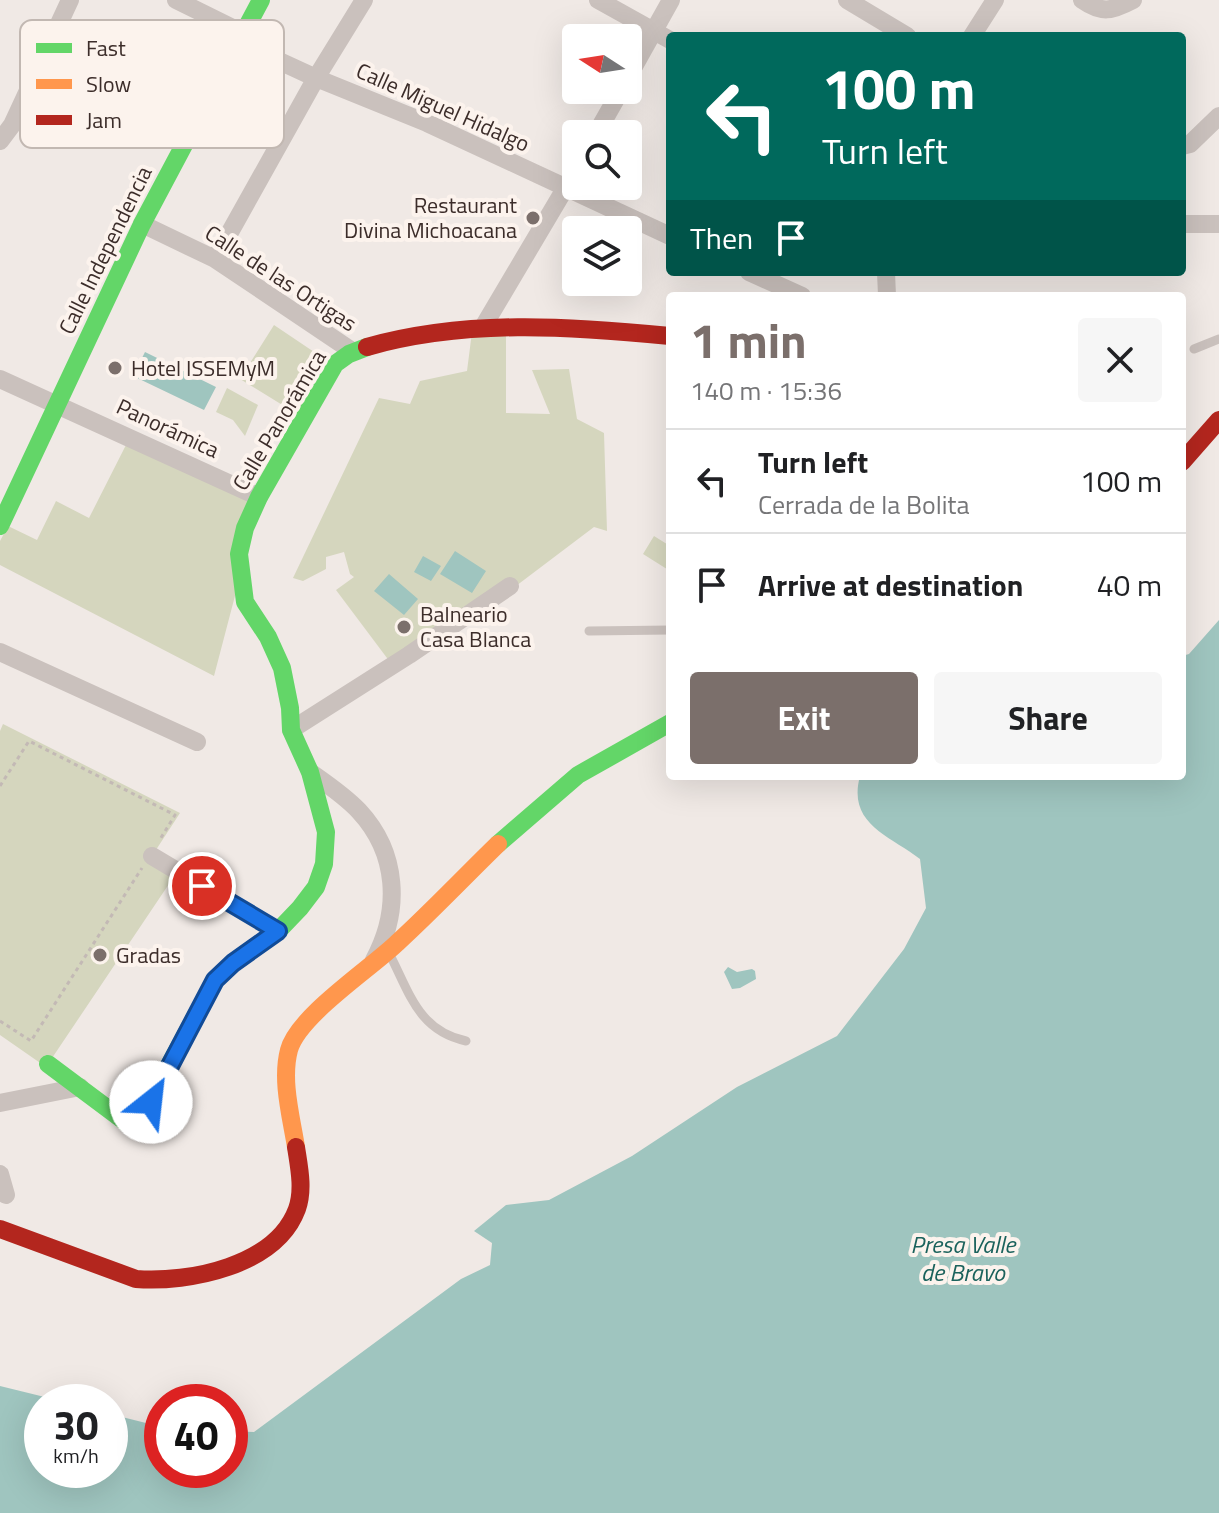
<!DOCTYPE html>
<html lang="en">
<head>
<meta charset="utf-8">
<style>
	:root { --surface:#fff; --page:#f6f6f6; --text:#202124; --muted:#757577; --line:#e0e0e0; --accent:#7b6f6b }
	body { margin:0; font-family:"Titillium Web",sans-serif; background:var(--page); color:var(--text); height:100vh; display:flex; flex-direction:column; font-size:30px; white-space:nowrap }
	* { box-sizing:border-box; margin:0 }
	p { font-size:26px; color:var(--muted) }
	.icon { flex:none; width:44px; height:44px; fill:none; stroke:currentColor; stroke-width:2; stroke-linecap:round; stroke-linejoin:round }
	.map { position:relative; flex:1; overflow:hidden }
	.side { position:absolute; left:666px; top:292px; width:520px; height:488px; display:flex; flex-direction:column; background:var(--surface); border-radius:8px; box-shadow:0 8px 32px #0002 }
	.side>* { flex:none }
	.top-card { position:absolute; left:666px; top:32px; width:520px; height:244px; border-radius:8px; box-shadow:0 8px 32px #0002; background:#00695c; color:#fff; overflow:hidden }
	.needle { width:52px; rotate:282deg }
	.buttons { position:absolute; left:562px; top:24px; display:grid; gap:16px }
	.buttons a { display:grid; place-items:center; width:80px; height:80px; border-radius:8px; background:var(--surface); box-shadow:0 8px 32px #0002; font-size:40px }
	.speed { position:absolute; left:24px; top:1384px; display:flex; gap:16px; font-size:40px; font-weight:700; text-align:center }
	.speed>* { display:grid; place-content:center; width:104px; height:104px; border-radius:50%; background:var(--surface); box-shadow:0 8px 32px #0002; line-height:1 }
	.speed small { font-size:20px; font-weight:400 }
	.speed .limit { border:12px solid #d22; background:#fff; color:#111 }
	.pin { position:absolute; display:grid; place-items:center; width:68px; height:68px; color:#fff; margin:-34px; border:4px solid #fff; border-radius:50%; box-shadow:0 2px 8px #0007 }
	.me { position:absolute; width:88px; margin:-44px; rotate:29deg; stroke-linejoin:round; filter:drop-shadow(0 0 6px #0008) }
	.turn { display:flex; align-items:center; gap:28px; height:168px; padding:0 24px; font-size:36px }
	.turn .icon { width:104px; height:104px; stroke-width:2.5 }
	.turn b { display:block; font-size:56px; line-height:68px }
	.then { display:flex; align-items:center; height:76px; padding:0 24px; background:#0003; gap:16px; font-size:30px }
	.round { display:grid; place-items:center; flex:none; width:84px; height:84px; border-radius:8px; background:var(--page) }
	.head { display:flex; align-items:center; justify-content:space-between; height:136px; padding:0 24px }
	h1 { font-size:48px; font-weight:700; line-height:60px; color:var(--accent) }
	.button { display:flex; gap:16px; margin-top:auto; padding:16px 24px }
	.button a { flex:1; height:92px; border-radius:8px; background:var(--accent); color:#fff; font-size:32px; font-weight:700; line-height:92px; text-align:center }
	.button a+a { background:var(--page); color:var(--text) }
	ul { padding:0; list-style:none }
	li { display:flex; align-items:center; gap:24px; height:104px; padding:0 24px; border-top:2px solid var(--line) }
	li div { flex:1 }
	li b { display:block; font-size:30px }
	li em { font-style:normal }
	.map>svg:first-child { display:block }
</style>
</head>
<body>
<div class="map">
<svg width="1219" height="1513" viewBox="0 0 1219 1513">
	<rect width="100%" height="100%" fill="#f0e9e5"/>
	<path fill="#d5d6be" d="M274 325 326 360 297 414 240 379Z
		M472 332H506V413L550 414 532 370 569 369 577 419 604 433 607 531 594 527 500 598 390 662 336 590 354 577 350 574 344 552 326 557V569L303 581 293 578 379 398 410 404 420 381 467 371Z
		M227 388 258 405 245 436 233 420 216 412Z
		M127 443 249 499 236 592 214 676 0 565V541L8 526 37 540 56 501 89 518Z
		M654 536 670 546V571L643 554Z
		M3 724 180 813 152 856 173 878 46 1067 0 1035V731Z"/>
	<path fill="#9fc5bf" d="M145 352 216 387 204 410 133 376Z
		M455 551 486 571 472 593 440 574Z
		M423 556 441 566 431 581 414 572Z
		M389 574 418 599 404 615 374 591Z
		M1219 620V1513H0V1386L65 1402H42V1470H110V1414L162 1427V1470H230V1431L254 1432 461 1279 490 1265 492 1243 474 1231 506 1205 549 1200 632 1156 737 1087 837 1036 904 949 926 908 920 859C889 835 847 824 860 776H1182V656L1189 654Z
		M728 967 737 972 752 969 755 971 756 979 740 988 732 989 724 972Z"/>
	<g fill="none" stroke-linecap="round" stroke-linejoin="round">
		<path stroke="#c3b9b5" stroke-width="3" stroke-dasharray="4 4" stroke-linecap="butt" d="M0 786 29 741 175 815 159 841
			M0 1021 31 1041 142 868"/>
		<path stroke="#cac1bd" stroke-width="9" d="M1194 349 1219 339
			M589 631 670 630
			M390 955C410 994 419 1031 466 1041"/>
		<path stroke="#cac1bd" stroke-width="18" d="M176 0 245 34
			M598 0 670 40
			M847 0 907 36
			M1082 0C1102 14 1112 11 1133 0
			M972 36 995 0
			M240 43 316 78 427 123 670 236
			M628 77 671 0
			M596 134 621 90
			M0 141 12 125 70 0
			M1182 146 1190 144 1219 116
			M142 224 215 259 352 351
			M1182 224H1219
			M215 259 316 78 364 0
			M749 272 802 296
			M886 272 887 296
			M483 327 576 170
			M0 379 259 497
			M0 652 197 742
			M291 730 409 655 510 586
			M310 772C327 784 345 796 359 811 398 853 401 910 374 960
			M152 856 278 931
			M0 1103 80 1087
			M0 1174 6 1195"/>
		<path stroke="#63d668" stroke-width="18" d="M0 526 142 224 261 0
			M498 844 578 775 670 723
			M48 1064 135 1129 215 980 233 963 278 931 300 908 316 887 324 864 326 832 310 772 291 730 290 708 282 668 268 637 245 602 239 554 245 528 259 497 335 364 349 354 367 347"/>
		<path stroke="#ff974d" stroke-width="18" d="M296 1147C291 1116 281 1080 289 1050 298 1016 370 969 397 943 432 911 464 877 498 844"/>
		<path stroke="#b3261e" stroke-width="18" d="M367 347C466 319 569 326 670 336
			M1182 462 1219 420
			M0 1229 136 1279C189 1283 276 1266 297 1209 304 1189 299 1167 296 1147"/>
	</g>
	<g fill="none" stroke-linecap="round" stroke-linejoin="round">
		<defs>
			<path id="route" d="M151 1102 215 980 233 963 278 931 202 886"/>
		</defs>
		<use href="#route" stroke="#114b97" stroke-width="20"/>
		<use href="#route" stroke="#1a73e8" stroke-width="14"/>
	</g>
	<g fill="#7b6f6b" stroke="#fcf3ed" stroke-width="3">
		<circle cx="533" cy="218" r="8"/>
		<circle cx="115" cy="368" r="8"/>
		<circle cx="404" cy="627" r="8"/>
		<circle cx="100" cy="955" r="8"/>
	</g>
	<g text-anchor="middle" dominant-baseline="central" stroke-width="8" stroke-linejoin="round" paint-order="stroke">
		<g font-size="22" fill="#3c2d2a" stroke="#fcf3ed">
			<text transform="translate(443 107) rotate(24)">Calle Miguel Hidalgo</text>
			<text transform="translate(105 250) rotate(-64)">Calle Independencia</text>
			<text transform="translate(281 278) rotate(33)">Calle de las Ortigas</text>
			<text transform="translate(279 420) rotate(-59)">Calle Panorámica</text>
			<text transform="translate(168 428) rotate(25)">Panorámica</text>
		</g>
		<g font-size="22" fill="#3c2d2a" stroke="#fcf3ed" text-anchor="start">
			<text x="517" y="205" text-anchor="end">Restaurant<tspan x="517" dy="25">Divina Michoacana</tspan></text>
			<text x="131" y="368">Hotel ISSEMyM</text>
			<text x="420" y="614">Balneario<tspan x="420" dy="25">Casa Blanca</tspan></text>
			<text x="116" y="955">Gradas</text>
		</g>
		<g font-size="24" font-style="italic" fill="#1b625c" stroke="#fcf3ed">
			<text x="963" y="1244">Presa Valle<tspan x="963" dy="28">de Bravo</tspan></text>
		</g>
	</g>
	<rect x="20" y="20" width="264" height="128" rx="12" fill="#fcf3ed" stroke="#c2b8b2" stroke-width="2"/>
	<rect x="36" y="43" width="36" height="10" fill="#63d668"/>
	<rect x="36" y="79" width="36" height="10" fill="#ff974d"/>
	<rect x="36" y="115" width="36" height="10" fill="#b3261e"/>
	<g font-size="22" fill="#3c2d2a">
		<text x="86" y="56">Fast</text>
		<text x="86" y="92">Slow</text>
		<text x="86" y="128">Jam</text>
	</g>
</svg>
<div class="buttons">
<a><svg class="needle" viewBox="-14 -14 28 28"><path d="M0-13l5 13h-10z" fill="#e53935"/><path d="M0 13l5-13h-10z" fill="#757577"/></svg></a>
<a><svg class="icon" aria-label="search" viewBox="0 0 24 24"><circle cx="10" cy="10" r="6"/><path d="M15 15l6 6"/></svg></a>
<a><svg class="icon" aria-label="layers" viewBox="0 0 24 24"><path d="M12 4l9 5-9 5-9-5zM3 14l9 5 9-5"/></svg></a>
</div>
<div class="speed"><div>30<small>km/h</small></div><div class="limit">40</div></div>
<div class="pin" style="left:202px;top:886px;background:#d93025"><svg class="icon" aria-label="arrive" viewBox="0 0 24 24"><path d="M6 21V4h12l-3 4 3 4H6"/></svg></div>
<svg class="me" style="left:151px;top:1102px" viewBox="-20 -20 40 40"><circle r="19" fill="#fff"/><path d="M0-13L10 11 0 6-10 11z" fill="#1a73e8"/></svg>
<div class="top-card">
<div class="turn"><svg class="icon" aria-label="left" viewBox="0 0 24 24"><path d="M17 20v-9H6M10 6l-5 5 5 5"/></svg><div><b>100 m</b>Turn left</div></div>
<div class="then">Then<svg class="icon" aria-label="arrive" viewBox="0 0 24 24"><path d="M6 21V4h12l-3 4 3 4H6"/></svg></div>
</div>
<section class="side">
<div class="head"><div><h1>1 min</h1><p>140 m · 15:36</p></div><a class="round"><svg class="icon" aria-label="close" viewBox="0 0 24 24"><path d="M6 6l12 12M18 6L6 18"/></svg></a></div>
<ul>
<li><svg class="icon" aria-label="left" viewBox="0 0 24 24"><path d="M17 20v-9H6M10 6l-5 5 5 5"/></svg><div><b>Turn left</b><p>Cerrada de la Bolita</p></div><em>100 m</em></li>
<li><svg class="icon" aria-label="arrive" viewBox="0 0 24 24"><path d="M6 21V4h12l-3 4 3 4H6"/></svg><div><b>Arrive at destination</b></div><em>40 m</em></li>
</ul>
<div class="button"><a>Exit</a><a>Share</a></div>
</section>
</div>
</body>
</html>
